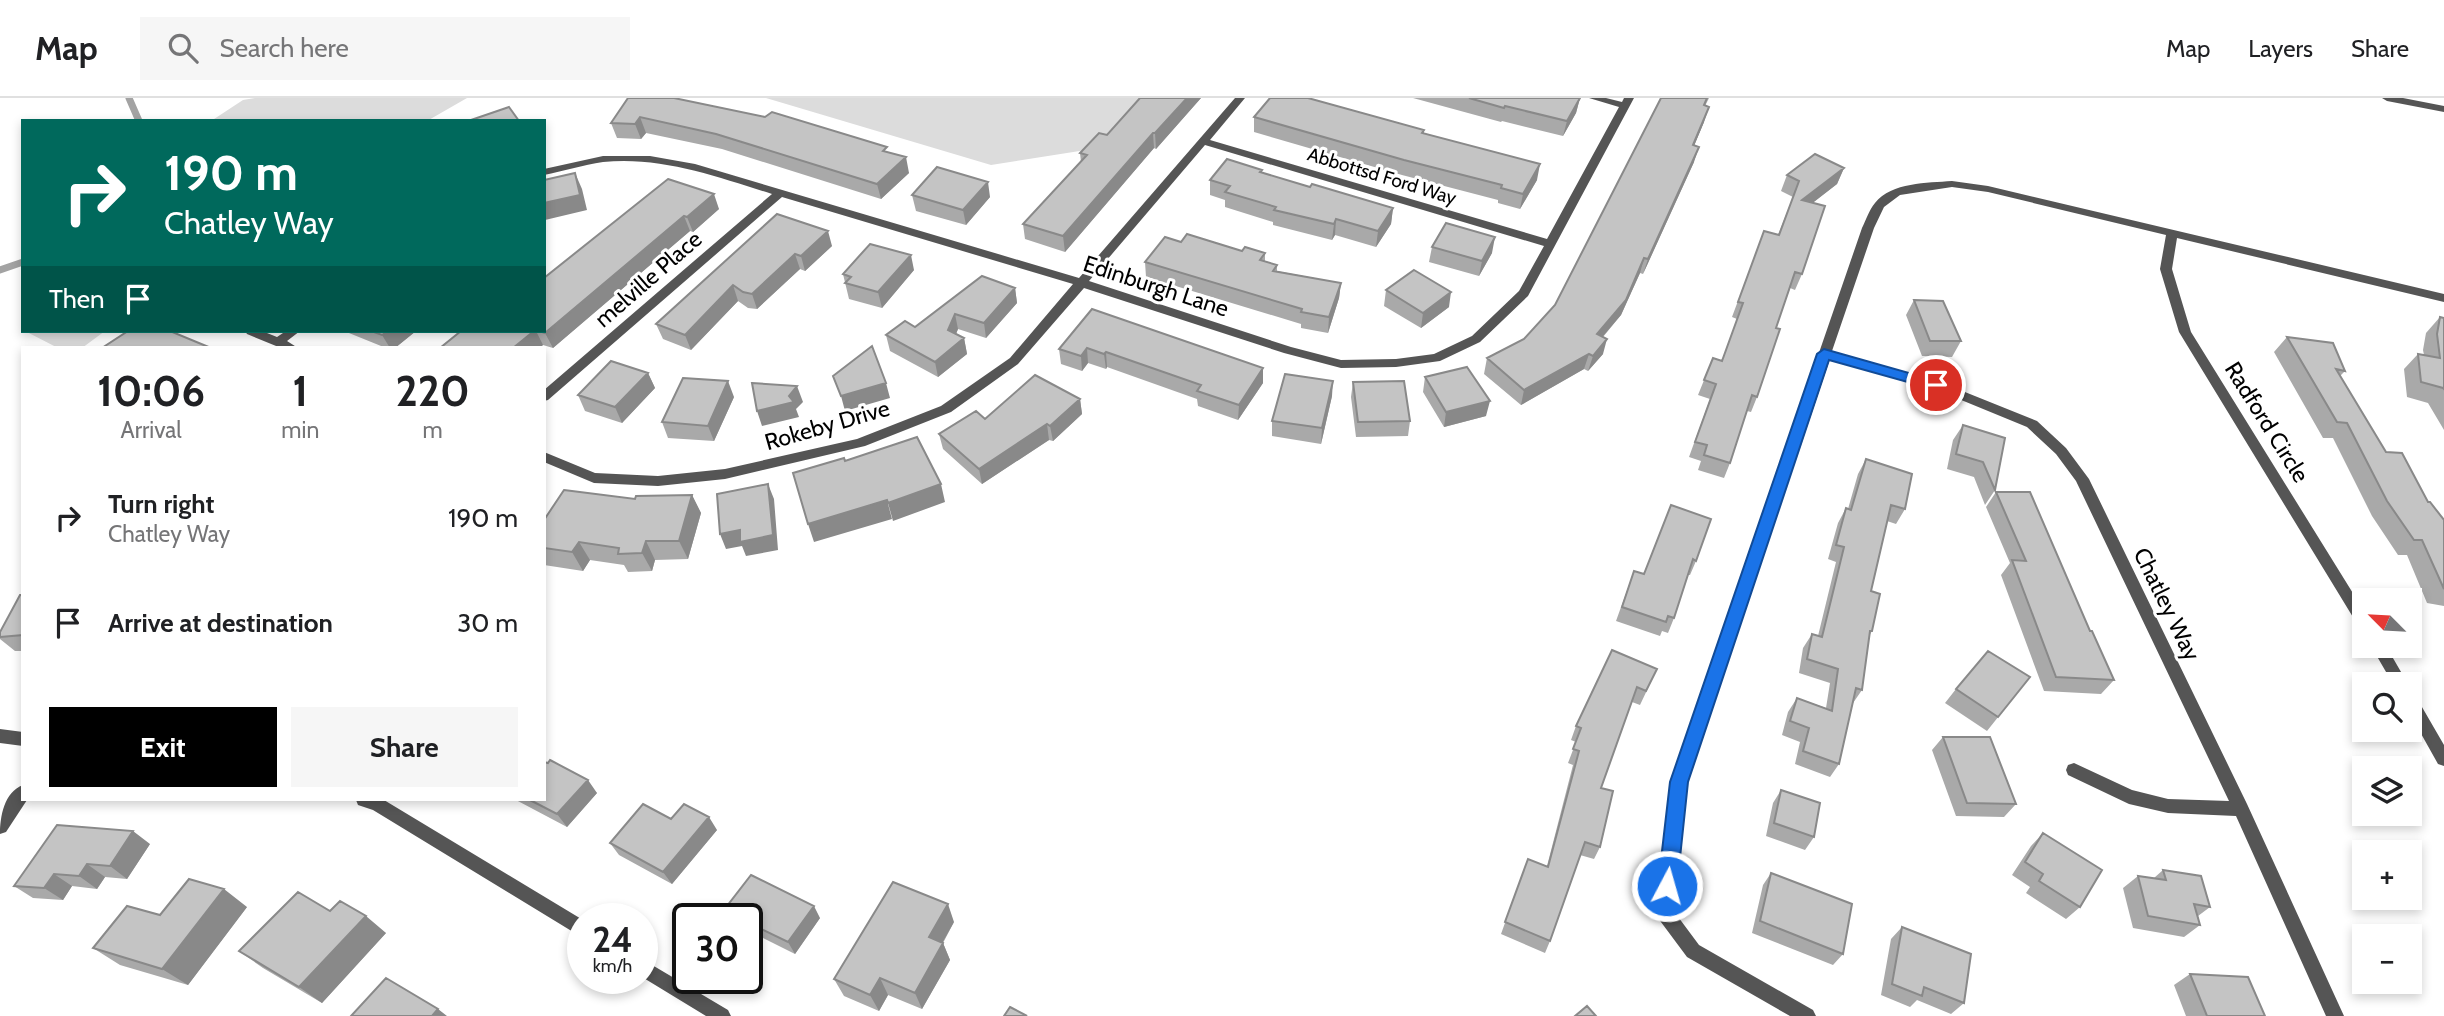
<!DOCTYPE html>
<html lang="en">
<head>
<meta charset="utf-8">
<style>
	:root { --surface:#fff; --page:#f6f6f6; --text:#202124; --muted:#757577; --line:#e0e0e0; --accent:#000 }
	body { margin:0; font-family:Cabin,sans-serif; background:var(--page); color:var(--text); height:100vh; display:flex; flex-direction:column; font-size:26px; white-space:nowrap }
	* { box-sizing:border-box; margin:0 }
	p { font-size:23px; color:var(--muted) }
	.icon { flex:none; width:38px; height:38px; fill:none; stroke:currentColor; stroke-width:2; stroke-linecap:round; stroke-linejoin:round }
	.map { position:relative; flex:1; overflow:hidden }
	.details { position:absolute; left:21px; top:248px; width:525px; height:455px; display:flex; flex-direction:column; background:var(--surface); border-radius:0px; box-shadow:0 4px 10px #0003 }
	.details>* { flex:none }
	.guide { position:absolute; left:21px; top:21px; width:525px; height:214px; border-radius:0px; box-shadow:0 4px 10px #0003; background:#00695c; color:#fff; overflow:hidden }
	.needle { width:46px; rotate:294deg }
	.tools { position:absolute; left:2352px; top:490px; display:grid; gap:14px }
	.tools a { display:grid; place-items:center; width:70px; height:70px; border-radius:0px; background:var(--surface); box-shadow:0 4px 10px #0003; font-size:35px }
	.speed { position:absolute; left:567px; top:805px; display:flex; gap:14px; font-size:35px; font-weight:700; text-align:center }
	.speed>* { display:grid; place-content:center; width:91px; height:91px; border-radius:50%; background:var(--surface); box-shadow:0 4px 10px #0003; line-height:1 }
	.speed small { font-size:18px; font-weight:400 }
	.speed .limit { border:4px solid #111; border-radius:10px; background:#fff; color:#111 }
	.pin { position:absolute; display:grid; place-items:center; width:60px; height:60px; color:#fff; margin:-30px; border:4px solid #fff; border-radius:50%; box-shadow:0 2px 7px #0007 }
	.me { position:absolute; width:77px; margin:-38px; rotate:6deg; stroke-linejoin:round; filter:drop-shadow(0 0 5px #0008) }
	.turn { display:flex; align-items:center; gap:24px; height:147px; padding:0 28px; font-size:32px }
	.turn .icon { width:91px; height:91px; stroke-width:2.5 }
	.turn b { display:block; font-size:49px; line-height:60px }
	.then { display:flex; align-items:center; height:66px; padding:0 28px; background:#0003; gap:14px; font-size:26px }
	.eta { display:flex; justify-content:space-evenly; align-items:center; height:119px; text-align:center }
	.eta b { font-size:42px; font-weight:800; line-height:49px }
	.button { display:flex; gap:14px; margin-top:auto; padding:14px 28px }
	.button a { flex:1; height:80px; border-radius:0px; background:var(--accent); color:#fff; font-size:28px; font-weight:800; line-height:80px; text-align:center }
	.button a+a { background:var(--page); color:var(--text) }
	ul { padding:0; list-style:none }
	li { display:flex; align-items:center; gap:21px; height:105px; padding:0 28px }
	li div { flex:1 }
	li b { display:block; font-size:26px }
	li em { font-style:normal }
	header { display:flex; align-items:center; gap:42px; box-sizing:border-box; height:98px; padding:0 35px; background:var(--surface); border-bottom:2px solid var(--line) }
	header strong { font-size:33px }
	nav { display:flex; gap:38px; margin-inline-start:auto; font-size:24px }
	.search { width:490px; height:63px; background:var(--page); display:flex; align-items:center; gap:18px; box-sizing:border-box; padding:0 24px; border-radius:0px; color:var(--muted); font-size:26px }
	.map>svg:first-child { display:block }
</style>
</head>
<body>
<header>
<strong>Map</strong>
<div class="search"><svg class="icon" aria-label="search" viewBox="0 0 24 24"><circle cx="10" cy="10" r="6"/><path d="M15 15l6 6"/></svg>Search here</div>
<nav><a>Map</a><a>Layers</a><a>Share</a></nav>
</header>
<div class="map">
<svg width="2444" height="918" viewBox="0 0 2444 918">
	<rect width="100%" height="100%" fill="#fff"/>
	<path fill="#dcdcdc" d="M255 0H467L427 23H211L243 2Z
		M766 0H1149L1105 49 991 67Z
		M25 233H105L82 250H58Z"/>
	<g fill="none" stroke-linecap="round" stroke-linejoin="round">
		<path stroke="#a3a3a3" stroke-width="7" d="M129 0 139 23
			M0 172 23 164"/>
		<path fill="#555" fill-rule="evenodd" d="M1235 0H1245L1210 42 1547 141 1619 9 1589 0H1606L1622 4 1624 0H1634L1528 198 1480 244 1440 263 1396 269 1341 270 1284 255 1084 190 1018 266 951 314 865 348 725 381 658 388 594 385 544 364V354L595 375 658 378 725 371 857 341 941 308 1010 260 1073 186 782 99 548 302 544 303V292L772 96C718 79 661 58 603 64 583 67 563 73 544 77V71L603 58H650L695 66 1079 180ZM1205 47 1544 148 1519 193 1472 238 1434 256 1396 261 1341 262 1291 249 1089 183Z
			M2382 0H2403L2444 8V14L2387 3Z
			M1952 83 1988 88 2444 196V204L2177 140 2172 171 2191 234 2364 513V531L2359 529 2179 234 2160 171 2166 137 1988 94 1952 89 1900 97 1884 109 1874 130 1832 253 1940 284 2037 323 2066 350 2089 381 2247 706 2344 918H2326L2236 718 2168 715 2129 706 2068 677 2066 672 2068 667 2074 665 2132 692 2168 701 2229 703 2076 383 2056 356 2027 329 1932 290 1830 261 1687 684 1673 812 1699 847 1813 912 1816 918H1790L1687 859 1658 820 1656 814 1671 684 1862 130C1866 122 1869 112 1875 105 1892 84 1927 85 1952 83Z
			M245 233H262L277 239 286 233H300L287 243 298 250H281L247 236Z
			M2371 548H2386L2408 586H2393Z
			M2410 596 2415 597 2444 647V668L2438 666 2410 616Z
			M0 631 23 634V648L0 645Z
			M23 687V702H27L6 734 0 736C0 719 4 694 23 687Z
			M356 702H384L583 822V840L373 712 358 707Z
			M642 861 728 912 731 918H706L642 879Z"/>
	</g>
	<path fill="#a9a9a9" d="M628 0 888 54 909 75 881 101 722 51 646 35 641 41 617 40 611 25Z
		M1140 0H1201L1156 51 1154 50 1065 154 1025 141 1023 126 1081 64 1080 55 1107 37Z
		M1413 0H1580L1576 15 1563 38 1502 23 1501 24Z
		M1661 0H1709L1705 8 1704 24 1694 48V64L1643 176 1640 175 1621 217 1603 239V256L1588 273 1584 271 1521 307 1484 276 1487 260 1524 241 1555 207Z
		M1254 19 1424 32V36L1537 82 1520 111 1498 105V102L1402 77 1254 34Z
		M1844 70 1837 86 1812 105 1802 176 1795 192 1790 190 1776 230 1757 299 1751 314 1747 313 1730 365 1724 380 1698 372 1701 363 1689 359 1710 301 1698 297 1713 260 1722 263 1737 221 1732 219 1764 133 1778 137 1793 99 1781 93 1787 77Z
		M1262 75 1310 89 1393 110 1391 126 1376 149 1335 137 1332 142 1273 127V124L1225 109V102L1210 97V82Z
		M668 81 719 111 693 134 690 133 553 250 543 247 539 250H440L461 233H544Z
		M912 97 990 99 966 127 916 113Z
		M777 116 832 148 805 173 800 171 757 211 748 210 738 203 691 252 663 241 656 226Z
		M1181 144 1242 153 1265 155V163L1277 167V173L1341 185 1339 200 1328 235 1301 230V226L1146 179 1145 164Z
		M1432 149 1492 155 1479 178 1429 164Z
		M914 172 882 210 849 201 843 176Z
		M1015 190 1017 205 986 240 958 231 956 236 964 240 967 256 938 279 890 253 886 237 915 229Z
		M1386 192 1449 209 1421 230 1384 208Z
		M1914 202 1961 243 1952 259 1922 258 1906 217Z
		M1092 211 1263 270V285L1238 322 1198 308 1197 301 1107 269 1106 271 1088 265 1082 273 1061 266 1059 251Z
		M2440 219 2444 220V332L2428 305 2407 299 2404 271 2418 256 2424 257 2423 252 2426 235Z
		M344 233H416L395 250H386Z
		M2287 239 2345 273 2340 278 2386 354 2444 422V508L2427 505 2407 457H2398L2372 418 2333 340H2323L2274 254Z
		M648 275 655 290 622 325 585 313 578 297Z
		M1425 279 1486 318 1444 329 1423 294Z
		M1353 284 1410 323 1408 338 1356 339 1351 299Z
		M1332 298 1321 346 1272 338V323Z
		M734 299 714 343 668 340 662 324Z
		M1080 301 1082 316 1053 343 1049 342 982 386 943 351 939 336 985 321Z
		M1963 327 2005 340 1995 392 1985 407 1974 379 1947 371 1953 342Z
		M1866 361 1905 411 1896 426 1887 423 1871 493 1872 533 1869 538 1862 592 1853 605 1839 666 1830 679 1795 666 1800 644 1782 637 1788 614 1797 600 1826 610 1830 585 1799 575 1803 550 1812 536 1818 538 1836 464 1828 461 1838 425 1846 410 1848 411 1858 376Z
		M1996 394 2090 533 2114 582 2101 596 2044 593 2001 477 2010 465 1986 409Z
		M692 397 701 415 688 461 655 462 652 473 628 474 624 467 590 462 583 473 544 467V450L635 401Z
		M1671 407 1696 463 1690 477H1688L1674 520 1668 535 1662 533 1660 538 1616 523 1634 473 1644 476Z
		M23 497V553H15L0 541V534Z
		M1657 571 1640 607 1632 604 1601 690 1600 749 1594 761 1580 757 1550 843 1545 855 1501 836 1528 761 1547 768 1573 667 1568 665 1576 644 1571 642 1576 628Z
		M2030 579 1987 633 1945 605 1956 591Z
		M1943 639 2016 706 2004 719 1956 718 1932 652Z
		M548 665 597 695 567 729 516 702H544Z
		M1781 692 1814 739 1805 752 1766 738 1773 705Z
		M671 721 717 732 672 786 619 757 610 745Z
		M2043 735 2080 809 2066 821 2026 795 2030 789 2012 777 2031 748Z
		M150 746 127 781 105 779 97 791 72 788 63 802 33 800 14 788Z
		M2163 772 2210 809 2198 818 2200 827 2184 839 2133 830 2123 790 2138 778 2154 780Z
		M1771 775 1843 856 1833 867 1752 835 1763 787Z
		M247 809 188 887 120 867 93 850 160 817Z
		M724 812 820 820 795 856 747 832V821H730Z
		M330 813 386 835 322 905 263 870 239 853Z
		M954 824 943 845 950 862 922 911 888 897 879 913 844 898 834 881Z
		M1902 829 1964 905 1951 916 1917 902 1910 909 1881 897 1891 841Z
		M2190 876 2265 918H2186L2174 887Z"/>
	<path fill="#898989" d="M1187 0H1201L1156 51 1155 35Z
		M1580 0 1576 15 1563 38 1567 23Z
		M1709 9 1704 24 1688 62 1693 47Z
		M640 19 646 35 641 41 635 26Z
		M1153 35 1154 50 1065 154 1063 138Z
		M1699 49 1694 64 1643 176 1648 161Z
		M906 59 909 75 881 101 877 86Z
		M1540 66 1537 82 1520 111 1523 96Z
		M1844 70 1837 86 1796 118 1802 102Z
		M575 75 582 91 587 112 545 122 544 120V105Z
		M988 84 990 99 966 127 963 112Z
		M714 96 719 111 693 134 687 119Z
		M1393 110 1391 126 1376 149 1378 133Z
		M684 118 690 133 553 250 545 235Z
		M1336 121 1335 137 1332 142 1334 126Z
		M828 133 832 148 805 173 801 158Z
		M1495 139 1492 155 1479 178 1482 163Z
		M795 156 800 171 757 211 752 196Z
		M911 157 914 172 882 210 878 194Z
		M1644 160 1640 175 1621 217 1592 251 1597 236Z
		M1341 185 1339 200 1328 235 1329 219Z
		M733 187 738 203 691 252 685 237Z
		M1015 190 1017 205 986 240 984 225Z
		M1451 194 1449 209 1421 230 1423 215Z
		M955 216 958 231 951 248 948 232Z
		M388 233H416L395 250H390L382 237Z
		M534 233H536L543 247 539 250H513Z
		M964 240 967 256 938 279 935 264Z
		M1607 241 1603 256 1588 273 1593 258Z
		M1087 250 1088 265 1082 273 1081 258Z
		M1106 254 1107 269 1106 271 1104 256Z
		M1589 256 1584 271 1521 307 1524 292Z
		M1263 270V285L1238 322 1239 307Z
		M648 275 655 290 622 325 615 309Z
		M728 283 734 299 714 343 708 328Z
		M1333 283 1332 298 1321 346 1322 330Z
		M886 285 890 300 845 313 841 298Z
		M797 288 803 304 796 311 799 319 762 328 757 313 789 298Z
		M1080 301 1082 316 1053 343 1050 328Z
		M1490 303 1486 318 1444 329 1446 314Z
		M1047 326 1049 342 982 386 979 371Z
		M768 386 774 401 778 452 746 458 742 448 726 451 720 436 740 432Z
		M941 386 945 404 893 423 888 405Z
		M692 397 701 415 688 461 679 443Z
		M887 402 892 421 814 444 808 426Z
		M646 443 655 462 652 473 642 455Z
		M579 444 590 462 583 473 572 454Z
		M588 682 597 695 567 729 557 716Z
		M709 719 717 732 672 786 663 774Z
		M133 733 150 746 127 781 110 768Z
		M87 766 105 779 97 791 79 778Z
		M54 776 72 788 63 802 44 790Z
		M224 791 247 809 188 887 162 871Z
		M948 806 954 824 936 856 929 839Z
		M814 808 820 820 795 856 788 844Z
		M366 818 386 835 322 905 299 889Z
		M943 845 950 862 922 911 915 895Z
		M880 880 888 897 879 913 870 897Z
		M438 911 447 918H432Z"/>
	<path fill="#c4c4c4" stroke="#898989" stroke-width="2" d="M628 0H674L765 19 772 14 887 49 883 53 906 59 877 86 716 36 640 19 635 26 611 25Z
		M1140 0H1187L1155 35H1153L1063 138 1023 126 1087 57 1080 55 1099 35 1107 37Z
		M1270 0H1308L1424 32 1422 35 1540 66 1523 96 1501 90 1502 87 1404 62 1254 19Z
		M1469 0H1580L1567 23 1505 8 1504 10Z
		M1661 0H1707L1704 7 1709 9 1693 47 1699 49 1648 161 1644 160 1626 202 1597 236 1607 241 1593 258 1589 256 1524 292 1487 260 1524 241 1555 207Z
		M509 9 519 23 471 22Z
		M1815 56 1844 70 1802 102 1825 108 1802 176 1795 174 1776 230 1780 231 1757 299 1752 297 1730 365 1704 357 1707 347 1695 344 1716 286 1704 282 1713 260 1722 263 1743 205 1738 204 1764 133 1779 137 1799 83 1787 77Z
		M1227 61 1262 72 1260 74 1310 89 1312 86 1393 110 1378 133 1336 121 1334 126 1274 112 1276 109 1225 94 1230 88 1210 82Z
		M937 69 988 84 963 112 912 97Z
		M575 75 580 97 544 105V82Z
		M668 81 714 96 687 119 684 118 545 235 539 233H544V180Z
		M777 116 828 133 801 158 795 156 752 196 743 194 733 187 685 237 656 226Z
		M1446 125 1495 139 1482 163 1432 149Z
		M1187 136 1242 153 1245 149 1265 155 1260 162 1277 167 1273 173 1341 185 1329 219 1301 214 1302 211 1145 164 1165 139 1181 144Z
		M870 146 911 157 878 194 845 185 851 179 843 176Z
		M1414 172 1451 194 1423 215 1386 192Z
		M982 178 1015 190 984 225 955 216 948 232 964 240 935 264 886 237 905 223 915 229Z
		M1914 202 1943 203 1961 243H1930Z
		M1092 211 1263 270 1239 307 1197 293 1201 287 1106 254 1104 256 1087 250 1081 258 1059 251Z
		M2440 219 2444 220V291L2443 290 2421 284 2418 256 2440 260 2437 236Z
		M128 233H170L211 250H102Z
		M371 233H388L382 237Z
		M461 233H534L513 250H440Z
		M2287 239 2333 245 2345 273 2336 271 2386 354 2402 355 2428 404H2430L2444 422V491L2422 442H2414L2387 403 2347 325 2337 324Z
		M872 248 886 285 841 298 833 278Z
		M611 263 648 275 615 309 578 297Z
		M1467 269 1490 303 1446 314 1425 279Z
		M1285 276 1333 283 1322 330 1272 323Z
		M1035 277 1080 301 1050 328 1047 326 979 371 939 336 976 313 985 321Z
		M683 280 728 283 708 328 662 324Z
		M1404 283 1410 323 1358 324 1353 284Z
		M752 285 797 288 789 298 794 304 757 313Z
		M1963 327 2005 340 1995 392 1983 364 1956 356Z
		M917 339 941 386 888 405 887 402 808 426 793 375 844 360 845 363Z
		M1866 361 1912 376 1905 411 1891 407 1871 493 1880 496 1872 533H1870L1862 592 1856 590 1839 666 1803 653 1809 630 1790 623 1797 600 1832 613 1838 571 1807 561 1812 536 1822 539 1844 449 1836 447 1846 410 1851 412Z
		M768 386 773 437 740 444V432L720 436 717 396Z
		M564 392 635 401 636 398 692 397 679 443H646L642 455 618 456 619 450 579 444 572 454 544 450V422Z
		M1996 394H2030L2090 533H2092L2114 582 2056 579 2012 462 2026 463Z
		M1671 407 1711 421 1696 463 1693 461 1674 520 1668 518 1666 524 1622 509 1634 473 1644 476Z
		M20 497H23V537L0 539V534Z
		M1612 552 1657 571 1646 593 1637 589 1601 690 1613 693 1600 749 1585 744 1550 843 1505 824 1528 761 1548 769 1579 653 1573 651 1581 630 1576 628Z
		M1988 553 2030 579 1998 619 1956 591Z
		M1943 639H1990L2016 706 1967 705Z
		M550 662 588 682 557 716 530 702H544V664L548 665Z
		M1781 692 1820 705 1814 739 1774 725Z
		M643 706 671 721 684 706 709 719 663 774 610 745Z
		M57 727 133 733 110 768 87 766 79 778 54 776 44 790 14 788Z
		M2043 735 2102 772 2080 809 2039 783 2043 776 2025 764Z
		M2163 772 2201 778 2210 809 2194 806 2200 827 2148 818 2138 778 2166 782Z
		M1771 775 1852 806 1843 856 1760 823Z
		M751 777 814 808 788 844 747 824V821H742L724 812Z
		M189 781 224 791 162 871 93 850 127 808 160 817Z
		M893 784 948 806 929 839 943 845 915 895 880 880 870 897 834 881Z
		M298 794 330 813 340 803 366 818 299 889 239 853Z
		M1902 829 1971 856 1964 905 1924 889 1922 898 1892 886Z
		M2190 876 2248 879 2265 918H2207Z
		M386 880 438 911 432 918H351Z
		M1587 908 1596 918H1575Z
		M1010 909 1027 918H1004Z"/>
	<path fill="#1a73e8" stroke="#114b97" stroke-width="2" d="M1824 251 1941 284 1943 287 1936 292 1829 262 1688 684 1677 788 1674 794 1667 797 1660 794 1658 788 1670 684 1817 256Z"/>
	<g text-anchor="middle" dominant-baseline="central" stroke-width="6" stroke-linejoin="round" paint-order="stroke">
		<g font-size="19" fill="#000" stroke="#fff">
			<text transform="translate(1382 78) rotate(17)">Abbottsd Ford Way</text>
		</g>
		<g font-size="23" fill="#000" stroke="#fff">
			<text transform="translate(648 181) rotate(-41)">melville Place</text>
			<text transform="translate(1156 188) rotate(18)">Edinburgh Lane</text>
			<text transform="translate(2267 324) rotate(58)">Radford Circle</text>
			<text transform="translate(827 327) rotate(-16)">Rokeby Drive</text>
			<text transform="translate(2167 506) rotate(64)">Chatley Way</text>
		</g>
	</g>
</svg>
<div class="tools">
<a><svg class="needle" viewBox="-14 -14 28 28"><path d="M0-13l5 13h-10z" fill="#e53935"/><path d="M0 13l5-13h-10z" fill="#757577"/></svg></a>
<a><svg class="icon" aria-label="search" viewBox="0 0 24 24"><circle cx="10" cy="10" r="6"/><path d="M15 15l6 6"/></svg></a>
<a><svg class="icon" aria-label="layers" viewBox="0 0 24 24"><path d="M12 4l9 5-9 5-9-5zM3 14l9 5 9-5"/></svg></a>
<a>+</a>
<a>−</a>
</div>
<div class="speed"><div>24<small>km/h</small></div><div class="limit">30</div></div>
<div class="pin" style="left:1936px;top:287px;background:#d93025"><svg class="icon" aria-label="arrive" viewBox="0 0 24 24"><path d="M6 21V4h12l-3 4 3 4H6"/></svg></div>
<svg class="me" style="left:1667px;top:788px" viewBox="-20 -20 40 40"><circle r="17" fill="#1a73e8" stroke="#fff" stroke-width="3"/><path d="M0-11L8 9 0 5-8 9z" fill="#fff"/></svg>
<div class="guide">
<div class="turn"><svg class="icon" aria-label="right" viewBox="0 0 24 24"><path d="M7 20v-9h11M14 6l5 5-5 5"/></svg><div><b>190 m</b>Chatley Way</div></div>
<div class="then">Then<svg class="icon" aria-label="arrive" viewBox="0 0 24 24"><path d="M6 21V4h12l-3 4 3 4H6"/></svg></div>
</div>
<section class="details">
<div class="eta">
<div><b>10:06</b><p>Arrival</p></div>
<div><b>1</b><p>min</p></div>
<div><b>220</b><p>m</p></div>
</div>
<ul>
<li><svg class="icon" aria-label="right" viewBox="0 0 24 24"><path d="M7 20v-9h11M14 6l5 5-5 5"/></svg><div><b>Turn right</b><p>Chatley Way</p></div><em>190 m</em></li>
<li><svg class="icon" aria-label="arrive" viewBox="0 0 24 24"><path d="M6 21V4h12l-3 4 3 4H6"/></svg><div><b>Arrive at destination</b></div><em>30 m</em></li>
</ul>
<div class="button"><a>Exit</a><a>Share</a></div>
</section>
</div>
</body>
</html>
